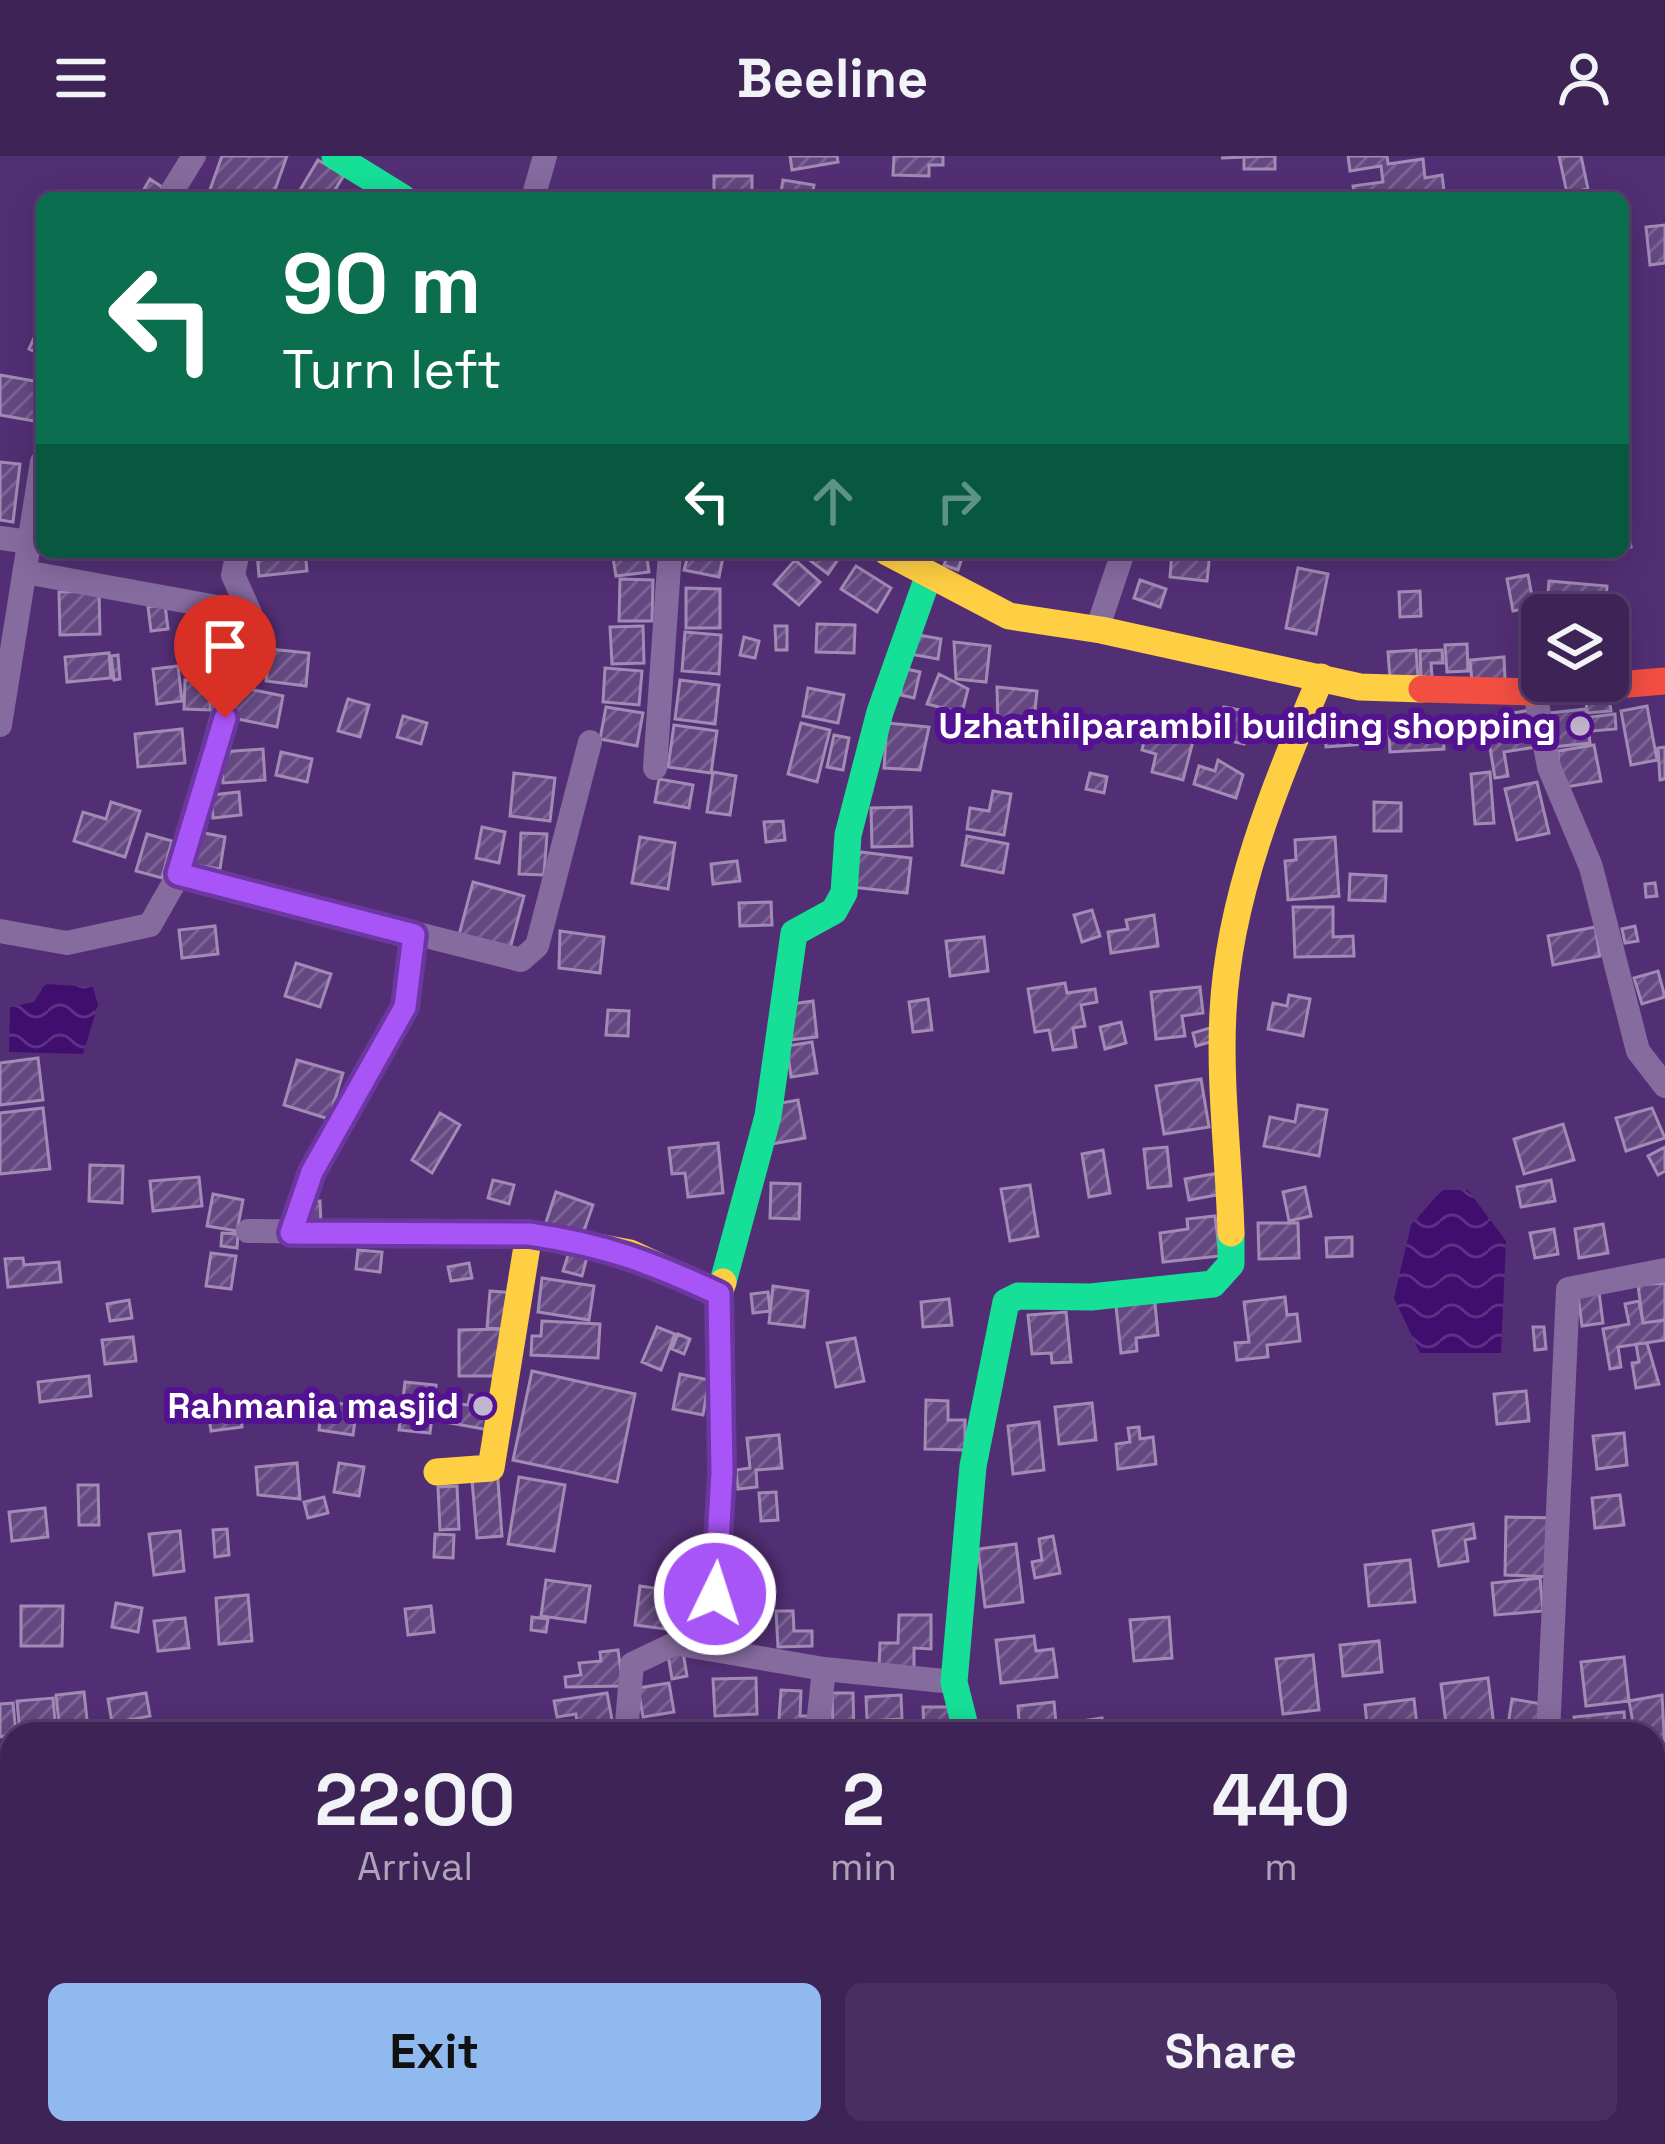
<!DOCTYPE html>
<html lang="en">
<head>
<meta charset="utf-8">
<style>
	:root { --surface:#3e2357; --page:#492f61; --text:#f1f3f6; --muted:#ada4ba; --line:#57406d; --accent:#90b9f0 }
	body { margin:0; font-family:"Space Grotesk",sans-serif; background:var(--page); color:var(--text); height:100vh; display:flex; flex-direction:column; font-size:45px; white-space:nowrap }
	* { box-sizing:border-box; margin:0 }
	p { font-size:39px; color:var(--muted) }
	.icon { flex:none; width:66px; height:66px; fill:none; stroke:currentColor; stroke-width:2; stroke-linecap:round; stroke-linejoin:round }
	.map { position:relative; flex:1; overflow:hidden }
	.drawer { position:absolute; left:0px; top:1566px; width:1665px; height:423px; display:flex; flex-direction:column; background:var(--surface); border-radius:36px 36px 0 0; box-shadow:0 6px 30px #0003,0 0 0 3px var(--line) }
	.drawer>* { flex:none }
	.top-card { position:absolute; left:36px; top:36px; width:1593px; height:366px; border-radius:18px; box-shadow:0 6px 30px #0003,0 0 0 3px var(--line); background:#0b6e4f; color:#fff; overflow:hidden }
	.fabs { position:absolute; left:1521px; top:438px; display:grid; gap:24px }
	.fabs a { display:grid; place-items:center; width:108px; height:108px; border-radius:18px; background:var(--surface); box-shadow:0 6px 30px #0003,0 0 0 3px var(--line); font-size:60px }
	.pin { position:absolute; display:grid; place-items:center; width:102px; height:102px; color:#fff; margin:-123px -51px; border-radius:50% 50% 50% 0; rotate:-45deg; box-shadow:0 0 12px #0007 }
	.pin .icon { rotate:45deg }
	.me { position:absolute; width:132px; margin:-66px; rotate:4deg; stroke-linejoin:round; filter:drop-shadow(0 0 9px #0008) }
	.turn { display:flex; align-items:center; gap:42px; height:252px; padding:0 48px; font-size:54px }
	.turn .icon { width:156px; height:156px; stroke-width:2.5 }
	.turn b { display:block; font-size:84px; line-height:102px }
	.lanes { display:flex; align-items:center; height:114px; padding:0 48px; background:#0003; justify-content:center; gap:60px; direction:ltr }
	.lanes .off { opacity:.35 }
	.eta { display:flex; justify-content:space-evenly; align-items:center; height:204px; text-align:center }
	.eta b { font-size:72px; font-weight:600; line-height:84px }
	.action { display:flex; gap:24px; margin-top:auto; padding:24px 48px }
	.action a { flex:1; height:138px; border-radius:18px; background:var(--accent); color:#111; font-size:48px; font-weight:600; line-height:138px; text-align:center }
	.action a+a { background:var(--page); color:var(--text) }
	header { display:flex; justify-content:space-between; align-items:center; height:156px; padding:0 48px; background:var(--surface); font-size:54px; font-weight:600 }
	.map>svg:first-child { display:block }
</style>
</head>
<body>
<header><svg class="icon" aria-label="menu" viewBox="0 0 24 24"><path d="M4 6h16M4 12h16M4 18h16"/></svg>Beeline<svg class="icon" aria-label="person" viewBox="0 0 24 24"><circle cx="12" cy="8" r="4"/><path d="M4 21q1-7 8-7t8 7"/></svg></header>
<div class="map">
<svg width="1665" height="1988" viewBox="0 0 1665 1988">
	<defs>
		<pattern id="water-waves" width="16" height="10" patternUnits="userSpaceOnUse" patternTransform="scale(3)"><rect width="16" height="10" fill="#400e6e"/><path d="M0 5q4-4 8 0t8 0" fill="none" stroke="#5d3284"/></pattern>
		<pattern id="building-hatch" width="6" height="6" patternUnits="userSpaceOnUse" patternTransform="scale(3)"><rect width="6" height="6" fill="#654881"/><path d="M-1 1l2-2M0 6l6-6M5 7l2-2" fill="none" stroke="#7c6394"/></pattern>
	</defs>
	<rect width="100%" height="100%" fill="#522f74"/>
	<path fill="url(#water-waves)" d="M45 828 93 831 98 849 83 898 9 896 10 851 34 846Z
		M1442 1034H1468L1506 1085 1501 1197H1420L1394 1142 1411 1069Z"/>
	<path fill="url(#building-hatch)" stroke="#a18bb5" stroke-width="3" d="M222 0H287L272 42H207Z
		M790 0H837L838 6 792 14Z
		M894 0H943V9H929V20L893 19Z
		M1275 0V13H1244V1L1221 2Z
		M1348 0H1387L1388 8 1423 3 1425 22 1442 19 1445 42H1355L1353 30 1383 26 1381 10 1350 15Z
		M1559 0H1581L1588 33 1567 37Z
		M318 4 344 19 330 42H314L300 34Z
		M714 20H752V42H714Z
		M150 23 168 35 163 42 140 40Z
		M783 24 814 29 812 42H780Z
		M1665 69V107L1650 109 1646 71Z
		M39 171 42 172V199L29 193Z
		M0 219 40 226 34 265 0 259Z
		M0 306 20 308 13 366 0 364Z
		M1623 340 1631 391 1623 392Z
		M257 396H305L307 415 259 420Z
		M612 396H646L649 416 616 420Z
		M689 396H724L719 421 684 414Z
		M799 396H843L828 418Z
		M949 396H964L958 414 944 409Z
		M1172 396H1210L1207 425 1170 421Z
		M795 404 820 426 799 449 774 428Z
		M856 410 891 432 877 456 841 433Z
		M1298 412 1328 418 1316 478 1286 472Z
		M1528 419 1534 451 1513 455 1507 423Z
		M620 423 653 424 652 465H619Z
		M1140 424 1166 433 1160 451 1134 442Z
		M1549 425 1607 430 1605 459H1546Z
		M686 432 720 433V472H686Z
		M99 435 100 478 60 479 59 436Z
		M1420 435 1421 460 1400 461 1399 436Z
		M165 449 168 473 151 475 148 451Z
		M817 468 855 469 854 497 816 496Z
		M643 470 644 507 612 508 610 471Z
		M775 470H787V494H776Z
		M685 476 721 479 719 518 682 515Z
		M913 478 941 483 938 503 910 498Z
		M744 481 759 485 755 502 740 499Z
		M192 482 218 486 212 521 187 517Z
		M954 486 990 490 986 526 956 523Z
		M1467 488 1468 515 1447 516 1445 489Z
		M270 493 309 497 306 530 266 525Z
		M1416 494 1418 521 1390 523 1388 496Z
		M1442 494 1443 507H1431L1432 521H1421L1420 495Z
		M109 497 111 522 67 526 65 501Z
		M118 499 120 523 114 524 111 500Z
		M1504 501 1505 523 1472 526 1470 504Z
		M178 510 182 545 157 548 153 513Z
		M605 512 642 515 639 549 603 546Z
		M902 512 920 516 914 542 901 539Z
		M939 518 968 533 962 557 927 548Z
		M185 524 211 525 210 554 184 553Z
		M680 524 719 529 715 568 675 563Z
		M240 531 283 540 277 571 233 562Z
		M997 531 1037 535 1033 573 998 569Z
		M808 532 844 539 838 567 803 560Z
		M1609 540 1611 555 1587 557 1586 542Z
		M348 543 369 549 360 581 338 575Z
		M1647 550 1657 604 1631 609 1621 555Z
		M606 551 643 557 637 590 600 583Z
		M1224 551 1250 556 1244 588 1217 582Z
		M1586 553 1590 587 1553 591 1549 557Z
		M1530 554 1536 591 1504 596 1508 620 1495 622 1485 562Z
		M1615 558 1616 573 1592 575 1591 561Z
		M403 560 427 567 421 588 397 581Z
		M1363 564 1365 588 1326 591 1325 566Z
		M801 567 830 574 817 626 788 618Z
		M887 567 929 571 920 614 884 612Z
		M674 569 717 575 711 617 668 611Z
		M182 573 185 607 138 611 135 578Z
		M1147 574 1193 585 1183 624 1152 616 1156 598 1142 594Z
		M1443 574 1444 593 1390 596 1389 576Z
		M834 579 849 582 843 614 827 611Z
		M1594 589 1601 625 1560 632 1558 595Z
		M1665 591V623L1660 624 1658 592Z
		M263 593 265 624 223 627 221 596Z
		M281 596 312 603 307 626 276 619Z
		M1218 604 1243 619 1236 642 1194 628 1199 610 1215 615Z
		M713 616 736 620 730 659 707 656Z
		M1490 616 1494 667 1475 668 1471 618Z
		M514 617 555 622 550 665 510 660Z
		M1090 617 1107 621 1104 637 1086 633Z
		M659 623 693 629 689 652 655 646Z
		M1537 626 1549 677 1517 684 1505 633Z
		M993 635 1011 638 1004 679 967 673 970 652 989 655Z
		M239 636 241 659 213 662 211 639Z
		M111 646 140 655 125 701 74 685 83 656 106 663Z
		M1374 646 1401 647V675H1374Z
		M911 651 912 690 872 691 871 652Z
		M783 665 785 684 766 686 764 666Z
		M482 671 505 676 499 707 476 702Z
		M199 676 225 681 220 713 194 709Z
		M521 677 547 678 544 719 519 718Z
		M147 678 172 685 162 722 136 715Z
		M967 680 1008 688 1003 717 962 709Z
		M640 681 675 687 668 733 632 727Z
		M1335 681 1339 740 1288 744 1285 705 1296 704 1295 684Z
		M861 696 911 702 907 737 842 730Z
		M737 705 740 725 713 728 711 708Z
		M1350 718 1386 720 1385 745 1349 744Z
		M473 726 524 740 510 793 459 779Z
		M1655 727 1657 740 1646 741 1645 728Z
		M771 746 772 769 740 770 739 747Z
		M1293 751H1333V781L1353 780 1354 800 1295 801Z
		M1092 754 1100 780 1082 786 1074 759Z
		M1154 759 1158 790 1111 797 1108 776 1128 773 1126 764Z
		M215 770 218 798 182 802 179 774Z
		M1635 770 1638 785 1625 787 1622 773Z
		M1595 771 1600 800 1553 809 1548 780Z
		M560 775 604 781 600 817 559 812Z
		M984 781 988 815 950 820 946 785Z
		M296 807 331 818 320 851 285 840Z
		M1658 815 1665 841 1642 848 1634 822Z
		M1065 827 1067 837 1095 833 1097 846 1081 849 1085 870 1073 872 1076 891 1053 894 1049 874 1035 876 1028 833Z
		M1200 831 1203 857 1182 860 1185 880 1156 883 1151 836Z
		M1289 839 1310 843 1303 880 1268 873 1273 847 1287 850Z
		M928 843 932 874 913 876 909 846Z
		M813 845 817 881 789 884 785 849Z
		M608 854 629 855 628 880 606 879Z
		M1121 866 1126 887 1105 893 1100 871Z
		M1213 871 1217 884 1196 890 1193 877Z
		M812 886 817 917 791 921 787 890Z
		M38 902 43 944 0 949V907Z
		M297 904 343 917 329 963 284 949Z
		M1201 923 1209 971 1164 978 1156 930Z
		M798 944 805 982 772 988 765 950Z
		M1298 949 1327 954 1319 1000 1264 990 1270 961 1295 966Z
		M43 952 50 1013 0 1018V957Z
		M1652 952 1665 982 1626 995 1616 962Z
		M440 957 460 969 432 1017 412 1004Z
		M1563 968 1574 1004 1524 1018 1514 983Z
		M718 987 723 1037 688 1041 685 1017 672 1018 669 992Z
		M1167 991 1171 1030 1148 1032 1144 993Z
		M1665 991V1015L1658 1019 1648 1000Z
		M1103 994 1110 1037 1089 1041 1082 998Z
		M90 1009 123 1010 122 1047 89 1045Z
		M1230 1015 1233 1036 1189 1044 1185 1023Z
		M199 1021 202 1050 153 1055 150 1025Z
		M493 1024 514 1029 509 1048 488 1042Z
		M1551 1024 1555 1045 1521 1051 1517 1031Z
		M771 1027 800 1028 799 1063 770 1062Z
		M1030 1029 1038 1080 1010 1085 1001 1033Z
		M1305 1031 1311 1060 1289 1065 1283 1036Z
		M556 1036 593 1049 581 1083 545 1069Z
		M213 1038 243 1044 237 1075 207 1070Z
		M320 1045 321 1070 289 1071 288 1046Z
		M1215 1060 1220 1100 1163 1106 1160 1077 1188 1073 1187 1063Z
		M1258 1067H1298L1299 1102 1259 1103Z
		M1603 1068 1608 1097 1579 1102 1575 1073Z
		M1554 1073 1558 1098 1535 1102 1530 1077Z
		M222 1077 238 1078 237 1092 221 1090Z
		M1352 1081V1100L1327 1101 1326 1082Z
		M358 1094 382 1096 380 1116 356 1113Z
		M569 1096 587 1101 582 1120 563 1115Z
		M211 1097 236 1100 231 1133 206 1130Z
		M23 1102 24 1109 59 1106 61 1126 8 1131 5 1103Z
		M469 1107 472 1122 451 1125 448 1111Z
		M542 1122 594 1130 589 1164 538 1156Z
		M1665 1127V1164L1643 1167 1638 1129Z
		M773 1130 808 1135 804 1171 769 1167Z
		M490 1135 515 1137 512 1174 487 1172Z
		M768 1136 770 1155 753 1157 751 1138Z
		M1599 1136 1603 1167 1582 1170 1578 1139Z
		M1154 1137 1158 1179 1136 1182 1137 1195 1121 1197 1115 1141Z
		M1285 1141 1287 1159 1297 1158 1300 1185 1267 1189 1268 1201 1237 1204 1235 1187 1249 1186 1244 1146Z
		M949 1143 952 1169 923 1171 921 1146Z
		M129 1144 132 1162 110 1165 107 1148Z
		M1639 1145 1643 1167 1665 1164V1184L1618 1191 1621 1211 1610 1213 1603 1173 1629 1168 1625 1148Z
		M1066 1156 1071 1206 1052 1207 1051 1197 1032 1198 1028 1159Z
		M542 1165 600 1168 598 1202 531 1199 532 1180H541Z
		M657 1171 675 1178 661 1214 642 1206Z
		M1533 1171H1544L1546 1193 1535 1194Z
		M502 1173V1220H459V1174Z
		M678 1178 690 1183 684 1198 672 1193Z
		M133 1181 136 1205 105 1208 102 1184Z
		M855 1182 864 1225 836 1231 827 1187Z
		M1647 1187 1659 1228 1636 1232 1632 1207 1639 1206 1636 1188Z
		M532 1215 635 1238 617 1326 513 1304Z
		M680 1218 709 1224 703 1259 673 1253Z
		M89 1220 91 1240 40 1246 38 1226Z
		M405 1226 436 1229 430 1277 399 1274Z
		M1526 1235 1529 1265 1497 1268 1494 1238Z
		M470 1239 496 1245 489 1274 445 1266 447 1246 468 1249Z
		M926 1244 948 1245V1264H965V1294L925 1293Z
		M322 1245 357 1250 353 1279 319 1274Z
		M1092 1247 1096 1284 1059 1288 1055 1251Z
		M240 1250 242 1271 211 1275 208 1254Z
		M1039 1266 1044 1314 1013 1318 1008 1270Z
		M1139 1271 1140 1283 1153 1281 1156 1308 1118 1313 1116 1288 1130 1286 1128 1272Z
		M1624 1277 1627 1309 1597 1313 1593 1280Z
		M779 1279 782 1312 756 1314 757 1331 738 1333 736 1314 750 1312 747 1282Z
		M297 1307 300 1343 258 1339 256 1311Z
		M339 1307 364 1311 359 1340 334 1336Z
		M497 1311 502 1380 477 1382 471 1313Z
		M519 1321 565 1329 554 1395 508 1388Z
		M78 1329H98L99 1369H79Z
		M457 1330 459 1373 440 1374 438 1331Z
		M776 1336 778 1364 761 1365 759 1337Z
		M1620 1339 1624 1369 1595 1372 1592 1342Z
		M324 1341 328 1357 308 1362 304 1346Z
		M45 1352 48 1381 12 1385 9 1356Z
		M1506 1361 1555 1362 1554 1421 1505 1419Z
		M1473 1368 1475 1382 1465 1384 1468 1405 1439 1410 1433 1375Z
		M227 1373 229 1399 215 1401 213 1374Z
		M180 1375 184 1415 154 1419 149 1378Z
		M435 1378 454 1379 453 1402 434 1401Z
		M1053 1380 1060 1417 1035 1422 1032 1406 1042 1404 1039 1383Z
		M1016 1388 1023 1446 985 1451 978 1393Z
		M1410 1404 1415 1446 1369 1450 1365 1409Z
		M1540 1422 1543 1455 1495 1459 1492 1427Z
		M546 1424 590 1430 585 1466 541 1460Z
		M640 1430 694 1438 689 1476 635 1469Z
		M248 1439 252 1485 219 1488 216 1442Z
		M116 1447 142 1452 138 1476 112 1471Z
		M21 1450H63L62 1490H21Z
		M431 1450 434 1476 408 1479 405 1453Z
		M776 1455H793L794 1475H812V1490L778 1491Z
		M899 1459H931V1493L914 1492V1513L879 1512 880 1487H898Z
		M532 1461 548 1463 546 1476 531 1474Z
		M1169 1461 1172 1502 1134 1505 1130 1464Z
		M185 1462 189 1492 158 1495 154 1465Z
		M1034 1480 1036 1495 1053 1493 1057 1521 1001 1527 996 1484Z
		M1379 1485 1382 1516 1343 1520 1340 1489Z
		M618 1494 623 1530 566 1531 565 1521 581 1519 579 1507 601 1505 600 1496Z
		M683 1496 687 1520 672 1523 668 1499Z
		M1313 1499 1319 1554 1283 1558 1276 1503Z
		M1624 1501 1629 1545 1586 1550 1581 1506Z
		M756 1522 757 1558 715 1560 713 1523Z
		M1488 1522 1494 1570 1447 1576 1441 1528Z
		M669 1527 674 1556 643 1561 638 1532Z
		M781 1534 801 1535 800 1560H808L807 1578H778Z
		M84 1536 88 1573 60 1576 56 1539Z
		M146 1537 150 1560 112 1567 108 1543Z
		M607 1537 613 1569 578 1575 576 1558 557 1561 554 1545Z
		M832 1537H853L854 1578H833Z
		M901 1539 902 1563 867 1565 866 1541Z
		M1662 1539 1665 1596 1653 1599V1578H1635L1629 1545Z
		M53 1542 56 1578H20L17 1545Z
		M1414 1543 1418 1578H1368L1365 1549Z
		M1512 1543 1548 1549 1544 1574 1508 1569Z
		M1054 1546 1057 1578H1020L1018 1550Z
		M13 1547 16 1578 0 1581V1548Z
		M923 1551H951L952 1578H924Z
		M1624 1556 1626 1578H1576L1574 1561Z
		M1102 1562 1104 1578H1062L1061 1568Z
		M1653 1649H1665V1707H1653Z
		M12 1749V1795L0 1797V1752Z
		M341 1977H364V1981L342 1985Z
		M477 1977H515L517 1988H479Z
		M609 1977H633L634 1987 610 1988Z
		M316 1978 317 1988H269L270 1980Z"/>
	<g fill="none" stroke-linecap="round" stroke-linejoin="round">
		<path stroke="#866b9f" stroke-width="24" d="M168 42 194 0
			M533 42 545 0
			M0 382 29 386
			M25 416 250 457 233 419 238 396
			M1097 474 1123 396
			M1535 536 1549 611 1591 711 1638 895 1665 930
			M0 569 42 306
			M655 612 670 396
			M179 718 521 804 537 790 590 586
			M0 775 67 787 150 769 179 718 250 457
			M248 1075 529 1078
			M291 1077 312 1016 405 851 414 779
			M679 1488 824 1513 954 1526
			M626 1578 632 1508 712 1470 722 1317 719 1138
			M817 1578 824 1513
			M1548 1578 1568 1133 1665 1114
			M1653 1625 1665 1624
			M0 1934 12 1935
			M235 1977 237 1988
			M927 1977 931 1988
			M651 1988V1977
			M1437 1988 1442 1977"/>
		<path stroke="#16e098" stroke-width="27" d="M335 0 403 42
			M723 1126 768 960 794 777 834 755 844 737 848 679 880 556 928 421
			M967 1578 954 1526 973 1310 1006 1146 1018 1140 1091 1141 1213 1128 1231 1108V1077"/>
		<path stroke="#ffcf43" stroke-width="27" d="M887 396 1009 460 1101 474 1360 531 1422 533
			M1231 1077C1229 1003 1219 929 1223 856 1229 738 1276 628 1321 521
			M437 1316 491 1312 529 1078 630 1097 719 1138 723 1126"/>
		<path stroke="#f24e42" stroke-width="27" d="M1422 533 1535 536 1665 525"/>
	</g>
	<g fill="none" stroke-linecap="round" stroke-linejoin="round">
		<defs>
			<path id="route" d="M225 562 178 718 414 779 405 851 312 1016 291 1077 529 1078C605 1089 650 1106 719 1138L722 1317 715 1438"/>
		</defs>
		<use href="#route" stroke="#6d37a1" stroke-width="30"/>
		<use href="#route" stroke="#a855f7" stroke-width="21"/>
	</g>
	<g fill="#c2b6ce" stroke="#531291" stroke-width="4.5">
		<circle cx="1580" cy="570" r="12"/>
		<circle cx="483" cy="1250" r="12"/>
	</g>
	<g text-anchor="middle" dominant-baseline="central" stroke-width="12" stroke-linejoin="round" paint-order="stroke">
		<g font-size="36" font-weight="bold" fill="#fff" stroke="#531291" text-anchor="end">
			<text x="1556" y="570">Uzhathilparambil building shopping</text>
			<text x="459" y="1250">Rahmania masjid</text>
		</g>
	</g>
</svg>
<div class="fabs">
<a><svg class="icon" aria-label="layers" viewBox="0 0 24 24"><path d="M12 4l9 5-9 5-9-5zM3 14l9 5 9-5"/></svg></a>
</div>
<div class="pin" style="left:225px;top:562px;background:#d93025"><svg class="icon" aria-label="arrive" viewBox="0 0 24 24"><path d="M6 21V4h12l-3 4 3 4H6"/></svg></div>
<svg class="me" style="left:715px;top:1438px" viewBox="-20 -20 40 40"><circle r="17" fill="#a855f7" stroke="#fff" stroke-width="3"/><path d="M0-11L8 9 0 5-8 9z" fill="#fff"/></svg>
<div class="top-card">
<div class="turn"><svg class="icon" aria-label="left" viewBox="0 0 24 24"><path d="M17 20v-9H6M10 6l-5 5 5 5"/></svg><div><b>90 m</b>Turn left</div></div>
<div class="lanes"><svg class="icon" aria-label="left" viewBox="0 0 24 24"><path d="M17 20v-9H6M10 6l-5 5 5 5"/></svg><svg class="icon off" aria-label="ahead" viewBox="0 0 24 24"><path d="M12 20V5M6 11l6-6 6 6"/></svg><svg class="icon off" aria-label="right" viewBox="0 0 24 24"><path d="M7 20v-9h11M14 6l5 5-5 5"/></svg></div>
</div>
<section class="drawer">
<div class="eta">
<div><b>22:00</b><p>Arrival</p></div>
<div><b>2</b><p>min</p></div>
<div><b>440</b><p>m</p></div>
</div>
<div class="action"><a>Exit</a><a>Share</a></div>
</section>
</div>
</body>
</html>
